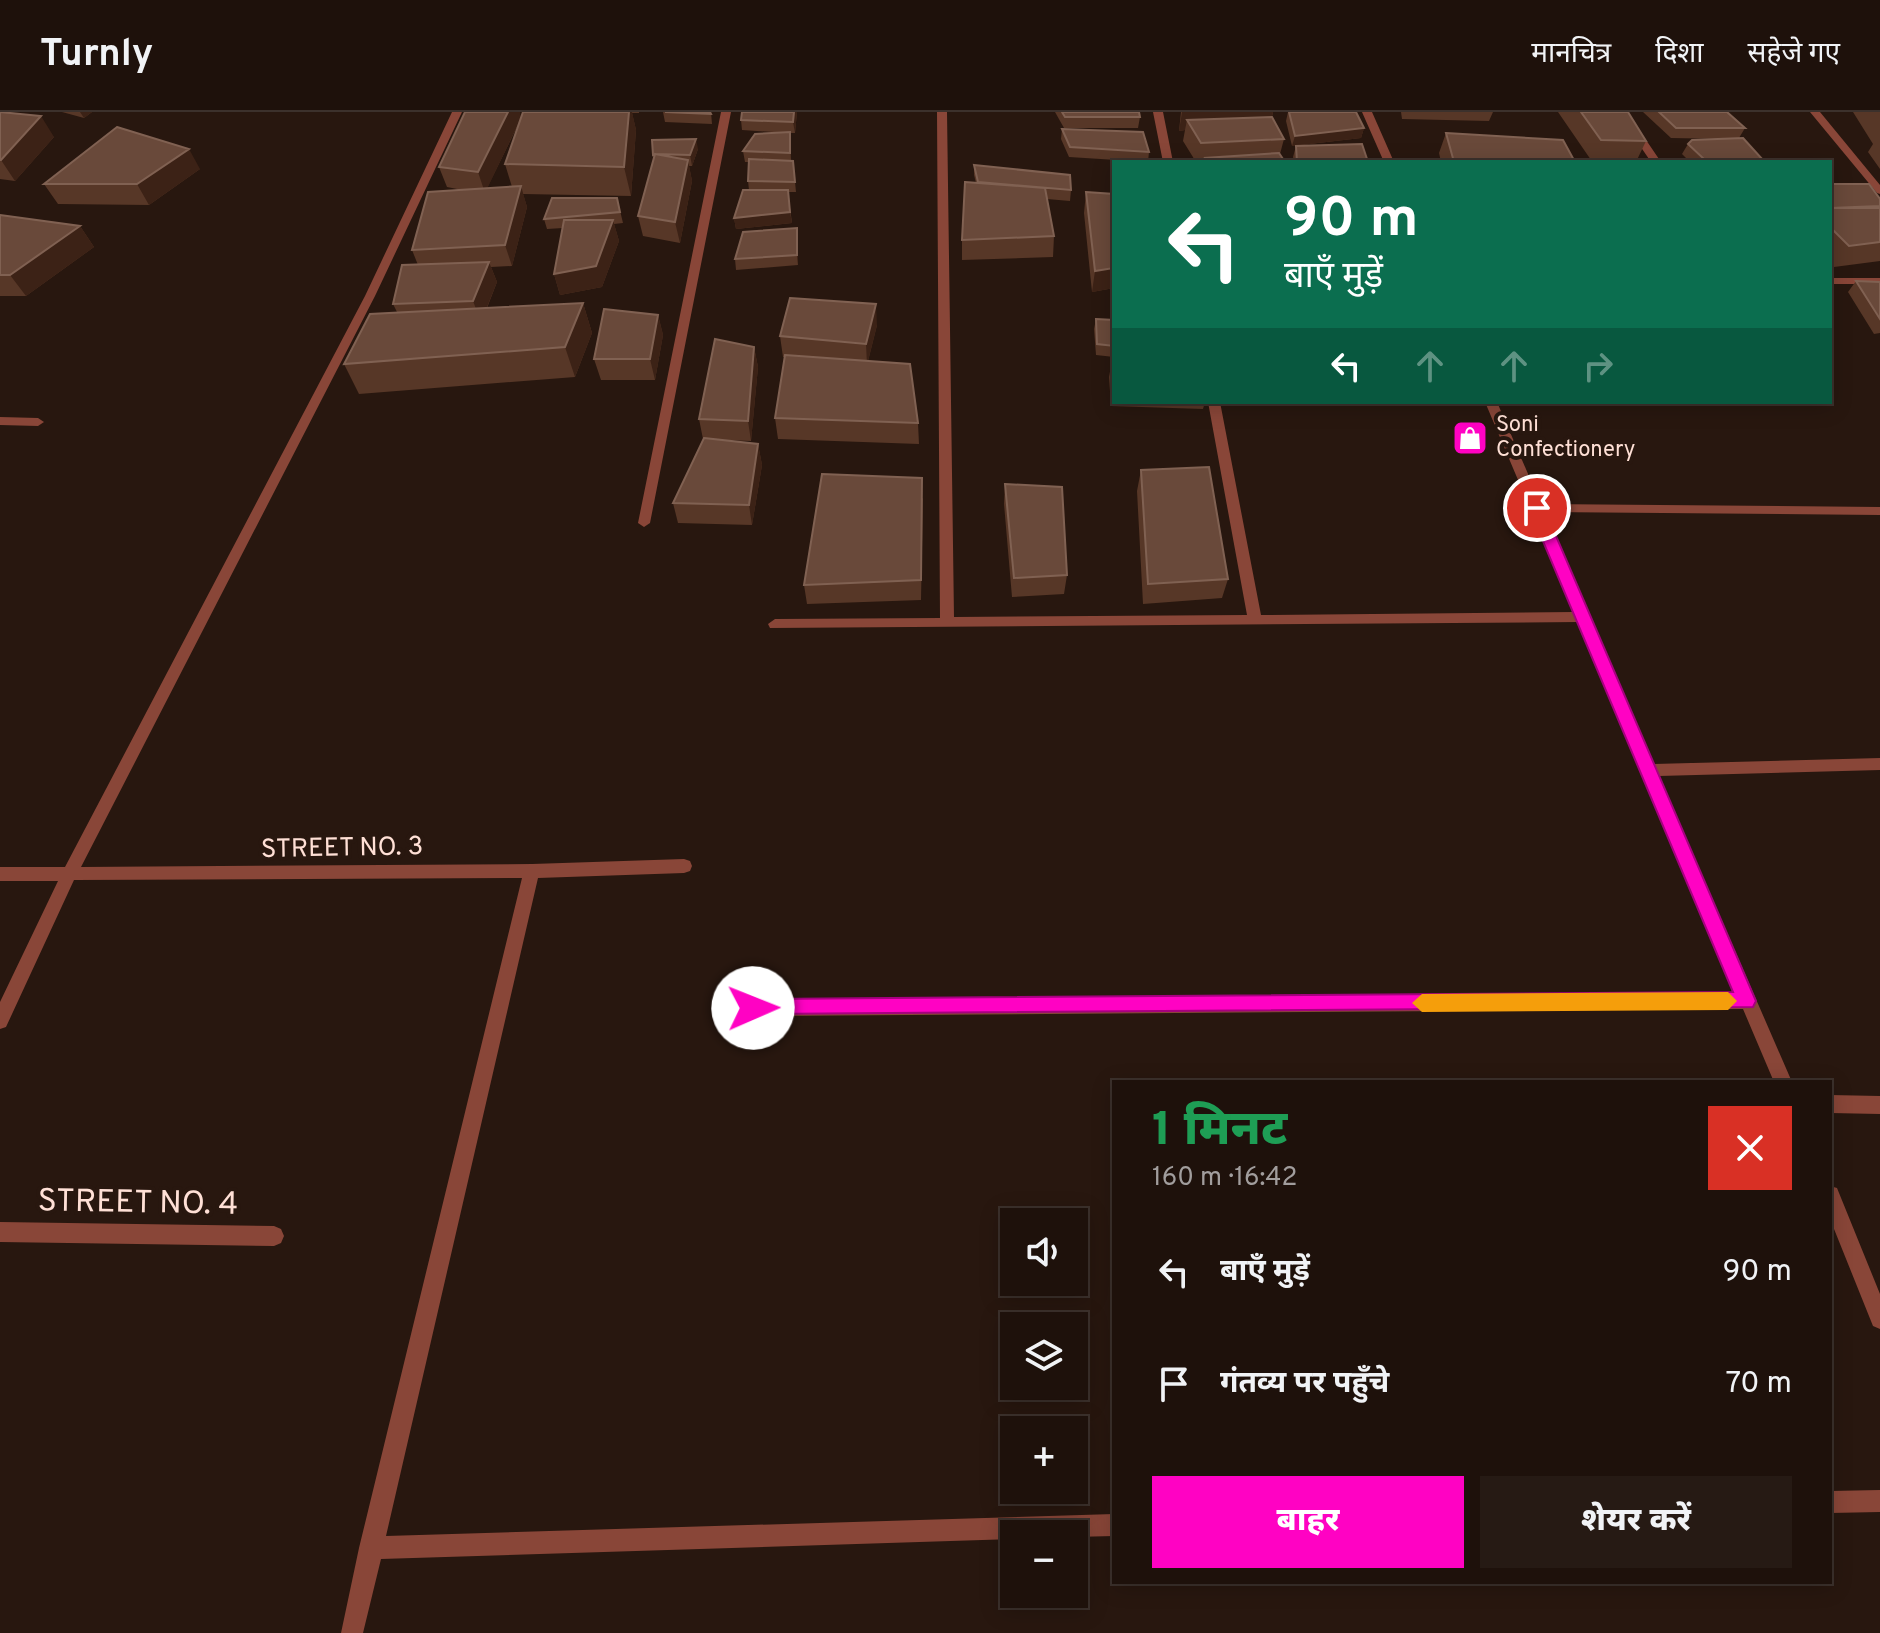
<!DOCTYPE html>
<html lang="hi">
<head>
<meta charset="utf-8">
<style>
	:root { --surface:#1e110b; --page:#261a14; --text:#f1f3f6; --muted:#a19d9d; --line:#3c312c; --accent:#ff02c3 }
	body { margin:0; font-family:Overpass,"Noto Sans Devanagari",sans-serif; background:var(--page); color:var(--text); height:100vh; display:flex; flex-direction:column; font-size:30px; white-space:nowrap }
	* { box-sizing:border-box; margin:0 }
	p { font-size:26px; color:var(--muted) }
	.icon { flex:none; width:44px; height:44px; fill:none; stroke:currentColor; stroke-width:2; stroke-linecap:round; stroke-linejoin:round }
	.map { position:relative; flex:1; overflow:hidden }
	.sheet { position:absolute; left:1112px; top:968px; width:720px; height:504px; display:flex; flex-direction:column; background:var(--surface); border-radius:0px; box-shadow:0 4px 20px #0003,0 0 0 2px var(--line) }
	.sheet>* { flex:none }
	.hud { position:absolute; left:1112px; top:48px; width:720px; height:244px; border-radius:0px; box-shadow:0 4px 20px #0003,0 0 0 2px var(--line); background:#0b6e4f; color:#fff; overflow:hidden }
	.tools { position:absolute; left:1000px; top:1096px; display:grid; gap:16px }
	.tools a { display:grid; place-items:center; width:88px; height:88px; border-radius:0px; background:var(--surface); box-shadow:0 4px 20px #0003,0 0 0 2px var(--line); font-size:40px }
	.pin { position:absolute; display:grid; place-items:center; width:68px; height:68px; color:#fff; margin:-34px; border:4px solid #fff; border-radius:50%; box-shadow:0 2px 8px #0007 }
	.me { position:absolute; width:88px; margin:-44px; rotate:89deg; stroke-linejoin:round; filter:drop-shadow(0 0 6px #0008) }
	.turn { display:flex; align-items:center; gap:28px; height:168px; padding:0 40px; font-size:36px }
	.turn .icon { width:104px; height:104px; stroke-width:2.5 }
	.turn b { display:block; font-size:56px; line-height:68px }
	.lanes { display:flex; align-items:center; height:76px; padding:0 40px; background:#0003; justify-content:center; gap:40px; direction:ltr }
	.lanes .off { opacity:.35 }
	.round { display:grid; place-items:center; flex:none; width:84px; height:84px; border-radius:0px; background:var(--page) }
	.summary { display:flex; align-items:center; justify-content:space-between; height:136px; padding:0 40px }
	h1 { font-size:48px; font-weight:800; line-height:60px; color:#1e9e55 }
	.action { display:flex; gap:16px; margin-top:auto; padding:16px 40px }
	.action a { flex:1; height:92px; border-radius:0px; background:var(--accent); color:#fff; font-size:32px; font-weight:800; line-height:92px; text-align:center }
	.action a+a { background:var(--page); color:var(--text) }
	ul { padding:0; list-style:none }
	li { display:flex; align-items:center; gap:24px; height:112px; padding:0 40px }
	li div { flex:1 }
	li b { display:block; font-size:30px }
	li em { font-style:normal }
	header { display:flex; align-items:center; gap:48px; box-sizing:border-box; height:112px; padding:0 40px; background:var(--surface); border-bottom:2px solid var(--line) }
	header strong { font-size:38px }
	nav { display:flex; gap:44px; margin-inline-start:auto; font-size:28px }
	.map>svg:first-child { display:block }
</style>
</head>
<body>
<header>
<strong>Turnly</strong>
<nav><a>मानचित्र</a><a>दिशा</a><a>सहेजे गए</a></nav>
</header>
<div class="map">
<svg width="1880" height="1521" viewBox="0 0 1880 1521">
	<rect width="100%" height="100%" fill="#28170f"/>
	<g fill="none" stroke-linecap="round" stroke-linejoin="round">
		<path fill="#894638" fill-rule="evenodd" d="M452 0H462L375 184 81 755 532 752 684 747 690 749 692 754 690 759 684 761 538 766 386 1424 1114 1402V1424L1074 1425V1422H1014V1427L381 1447 363 1521H341L359 1436 522 766 74 768 6 915 0 917V890L58 769H0V755H65L365 184Z
			M721 0H731L650 411 644 415 638 411Z
			M937 0H947L954 505 1247 503 1208 290H1220L1261 503 1574 500 1485 290H1497L1541 392 1880 395V403L1545 400 1654 652 1880 646V658L1659 664 1792 970H1774L1743 897 753 904 747 902 744 896 747 890 753 888 1736 881 1579 510 770 516 768 512 775 507 940 506Z
			M1153 0H1163L1173 50H1163Z
			M1362 0H1372L1394 50H1384Z
			M1617 0H1627L1661 50H1651Z
			M1810 0H1820L1880 73V82L1877 81Z
			M1830 166H1880V172H1830Z
			M0 305 38 306 44 310 38 314 0 313Z
			M1830 983 1880 984V1002L1830 1001Z
			M1830 1074 1837 1076 1880 1182V1217L1873 1214 1830 1107Z
			M0 1110 274 1114 281 1117 284 1124 281 1131 274 1134 0 1130Z
			M1880 1378V1400L1830 1401V1379Z"/>
	</g>
	<path fill="#573727" fill-rule="evenodd" d="M0 0 54 25 15 69 0 67Z
		M62 0H92L84 6Z
		M523 0H639V1H632L636 18 631 84 523 82 527 95 512 154 491 155 497 170 487 196 583 191 592 221 575 265 359 282 344 252 397 200 393 192 418 153 412 138 462 78 447 75 439 55 521 5ZM520 9 505 52 512 75 487 76Z
		M663 0H711L712 12 665 10Z
		M797 0 795 21H790L791 49H793L796 80H788L792 111 736 117 734 106 749 78 748 69 749 50H745L743 39 788 21 742 18 741 8Z
		M1055 0H1139L1140 5 1138 16H1064Z
		M1181 0H1273L1272 5 1284 27 1280 42 1285 50H1196L1183 29 1185 18 1179 19Z
		M1288 0H1356L1364 16 1361 26 1292 34 1286 9Z
		M1401 0H1493L1489 9 1402 7Z
		M1558 0H1628L1646 29 1636 50 1591 48Z
		M1643 0H1727L1745 16 1739 26 1763 48 1762 50H1690L1682 42 1688 32 1727 27 1671 26Z
		M1853 0H1880V57L1868 40 1873 32Z
		M1062 17 1149 40 1148 50 1069 45 1061 27Z
		M1446 21 1575 50H1441L1439 41Z
		M1296 34 1368 50H1294L1293 45Z
		M698 37 692 54H689L692 69 680 131 643 124 638 104 654 48 653 43Z
		M974 53 1071 78 1070 89 1047 87 1054 124 1053 145 962 148V128L976 71 974 63Z
		M200 57 149 93 58 92 44 72Z
		M1830 72 1880 87V149L1834 155 1830 151Z
		M1086 80 1114 82V176L1092 180 1084 101Z
		M617 86 623 111 614 112 619 129 602 175 560 183 554 162 563 116 547 117 544 107Z
		M0 103 80 114 94 135 26 184H0Z
		M797 116 798 153 736 158 735 147Z
		M1856 169 1880 170V221L1874 222 1848 180Z
		M658 203 663 223 655 268H601L594 247Z
		M1096 207 1114 208V245L1096 243 1094 217Z
		M877 213 868 249 918 311 919 332 778 327 775 306 785 245H783L780 224Z
		M754 235 758 255 751 329 726 328 758 332 762 353 752 413 678 411 673 391 703 327 699 307Z
		M1111 254H1114V290H1205L1203 297 1111 294 1109 265Z
		M1141 358 1228 467 1222 486 1143 492 1137 379Z
		M1005 372 1067 463 1064 482 1012 485 1004 392Z
		M923 386 921 488 807 492 804 473Z"/>
	<path fill="#3c2216" d="M80 0H92L84 6Z
		M508 0H520L521 6 485 81 478 60Z
		M629 0H632L636 18 631 84 624 55Z
		M794 0H797L795 21 793 10Z
		M1182 0H1273L1271 7 1187 8 1185 18 1179 19Z
		M41 4 54 25 15 69 1 48Z
		M1364 16 1361 26 1292 34 1295 24Z
		M696 27 698 37 692 54 690 43Z
		M189 37 200 57 149 93 137 72Z
		M688 48 692 69 680 131 675 110Z
		M521 74 527 95 512 154 505 133Z
		M790 100 792 111 736 117 734 106Z
		M613 108 619 129 602 175 560 183 554 162Z
		M80 114 94 135 26 184 10 163Z
		M797 116 798 126V153L797 143Z
		M489 150 497 170 481 210 473 189Z
		M1114 156V176L1092 180 1095 159Z
		M583 191 592 221 575 265 565 235Z
		M876 192 877 213 867 253 866 232Z
		M658 203 663 223 655 268 650 247Z
		M754 235 758 255 751 329 748 309Z
		M758 332 762 353 752 413 749 393Z"/>
	<path fill="#69493a" stroke="#806152" stroke-width="2" d="M0 0 41 4 1 48H0Z
		M465 0H508L478 60 439 55Z
		M523 0H629L624 55 505 52Z
		M665 0H710L711 2Z
		M742 0H794L793 10 741 8Z
		M1062 0H1139L1140 5H1065Z
		M1289 0H1356L1364 16 1295 24Z
		M1581 0H1628L1646 29 1601 28Z
		M1659 0H1727L1745 16H1676Z
		M1272 5 1284 27 1201 31 1187 8Z
		M117 15 189 37 137 72H44Z
		M1062 17 1143 20 1149 40 1070 35Z
		M790 20V41L743 39 755 22Z
		M1446 21 1563 28 1575 50H1454Z
		M1743 26 1763 48H1705L1688 32 1692 28Z
		M696 27 690 43 655 42 653 43 652 28Z
		M1362 32 1368 50H1297L1296 34Z
		M1279 41 1285 50H1207L1205 46Z
		M655 42 688 48 675 110 638 104Z
		M749 47 793 49 795 70 748 69Z
		M974 53 1070 63 1071 78 978 70Z
		M965 70 1045 76 1054 124 962 128Z
		M1830 72H1869L1880 87V94L1830 96Z
		M521 74 505 133 412 138 428 80Z
		M743 78H788L790 100 734 106Z
		M1086 80 1114 82V156L1095 159Z
		M552 86H617L620 100 544 107Z
		M1830 96H1880V130L1849 134 1830 115Z
		M0 103 80 114 10 163H0Z
		M564 108H613L596 154 554 162Z
		M797 116V143L735 147 743 120Z
		M489 150 473 189 393 192 402 153Z
		M1856 169 1880 170V207Z
		M790 186 876 192 866 232 780 224Z
		M583 191 565 235 344 252 370 202Z
		M604 197 658 203 650 247H594Z
		M1096 207 1114 208V234L1097 232Z
		M715 227 754 235 748 309 699 307Z
		M785 243 910 252 918 311 775 306Z
		M1111 254H1114V283H1112Z
		M704 326 758 332 749 393 673 391Z
		M1209 355 1228 467 1148 472 1141 358Z
		M822 362 922 366 921 468 804 473Z
		M1005 372 1062 375 1067 463 1014 466Z"/>
	<path fill="#ff02c3" stroke="#a6017f" stroke-width="2" d="M1537 391 1544 396 1756 889 1753 895 746 902 743 896 753 887 1733 880 1529 396Z"/>
	<path fill="#f59e0b" d="M1728 880 1737 889 1728 898 1422 900 1412 891 1422 882Z"/>
	<defs>
		<symbol id="shop-square" viewBox="-11 -11 22 22"><rect x="-9" y="-9" width="18" height="18" rx="4" fill="#ff02c3" stroke="#28170f"/><path d="M-5-2.5h2.3a2.7 3.5 0 0 1 5.4 0H5L5.5 6h-11ZM-1.5-2.5h3a1.5 2.3 0 0 0-3 0Z" fill="#fff"/></symbol>
	</defs>
	<g fill-rule="evenodd">
		<use href="#shop-square" x="1450" y="306" width="40" height="40"/>
	</g>
	<g text-anchor="middle" dominant-baseline="central" stroke-width="8" stroke-linejoin="round" paint-order="stroke">
		<g font-size="22" fill="#ffe0d6" stroke="#28170f" text-anchor="start">
			<text x="1496" y="313">Soni<tspan x="1496" dy="25">Confectionery</tspan></text>
		</g>
		<g font-size="26" fill="#ffe0d6" stroke="#28170f">
			<text transform="translate(342 737) rotate(-1)">STREET NO. 3</text>
		</g>
		<g font-size="32" fill="#ffe0d6" stroke="#28170f">
			<text transform="translate(138 1092) rotate(1)">STREET NO. 4</text>
		</g>
	</g>
</svg>
<div class="tools">
<a><svg class="icon" aria-label="sound" viewBox="0 0 24 24"><path d="M4 9h4l5-4v14l-5-4H4zM17 9q2 3 0 6"/></svg></a>
<a><svg class="icon" aria-label="layers" viewBox="0 0 24 24"><path d="M12 4l9 5-9 5-9-5zM3 14l9 5 9-5"/></svg></a>
<a>+</a>
<a>−</a>
</div>
<div class="pin" style="left:1537px;top:396px;background:#d93025"><svg class="icon" aria-label="arrive" viewBox="0 0 24 24"><path d="M6 21V4h12l-3 4 3 4H6"/></svg></div>
<svg class="me" style="left:753px;top:896px" viewBox="-20 -20 40 40"><circle r="19" fill="#fff"/><path d="M0-13L10 11 0 6-10 11z" fill="#ff02c3"/></svg>
<div class="hud">
<div class="turn"><svg class="icon" aria-label="left" viewBox="0 0 24 24"><path d="M17 20v-9H6M10 6l-5 5 5 5"/></svg><div><b>90 m</b>बाएँ मुड़ें</div></div>
<div class="lanes"><svg class="icon" aria-label="left" viewBox="0 0 24 24"><path d="M17 20v-9H6M10 6l-5 5 5 5"/></svg><svg class="icon off" aria-label="ahead" viewBox="0 0 24 24"><path d="M12 20V5M6 11l6-6 6 6"/></svg><svg class="icon off" aria-label="ahead" viewBox="0 0 24 24"><path d="M12 20V5M6 11l6-6 6 6"/></svg><svg class="icon off" aria-label="right" viewBox="0 0 24 24"><path d="M7 20v-9h11M14 6l5 5-5 5"/></svg></div>
</div>
<section class="sheet">
<div class="summary"><div><h1>1 मिनट</h1><p>160 m · 16:42</p></div><a class="round" style="background:#d93025;color:#fff"><svg class="icon" aria-label="close" viewBox="0 0 24 24"><path d="M6 6l12 12M18 6L6 18"/></svg></a></div>
<ul>
<li><svg class="icon" aria-label="left" viewBox="0 0 24 24"><path d="M17 20v-9H6M10 6l-5 5 5 5"/></svg><div><b>बाएँ मुड़ें</b></div><em>90 m</em></li>
<li><svg class="icon" aria-label="arrive" viewBox="0 0 24 24"><path d="M6 21V4h12l-3 4 3 4H6"/></svg><div><b>गंतव्य पर पहुँचे</b></div><em>70 m</em></li>
</ul>
<div class="action"><a>बाहर</a><a>शेयर करें</a></div>
</section>
</div>
</body>
</html>
